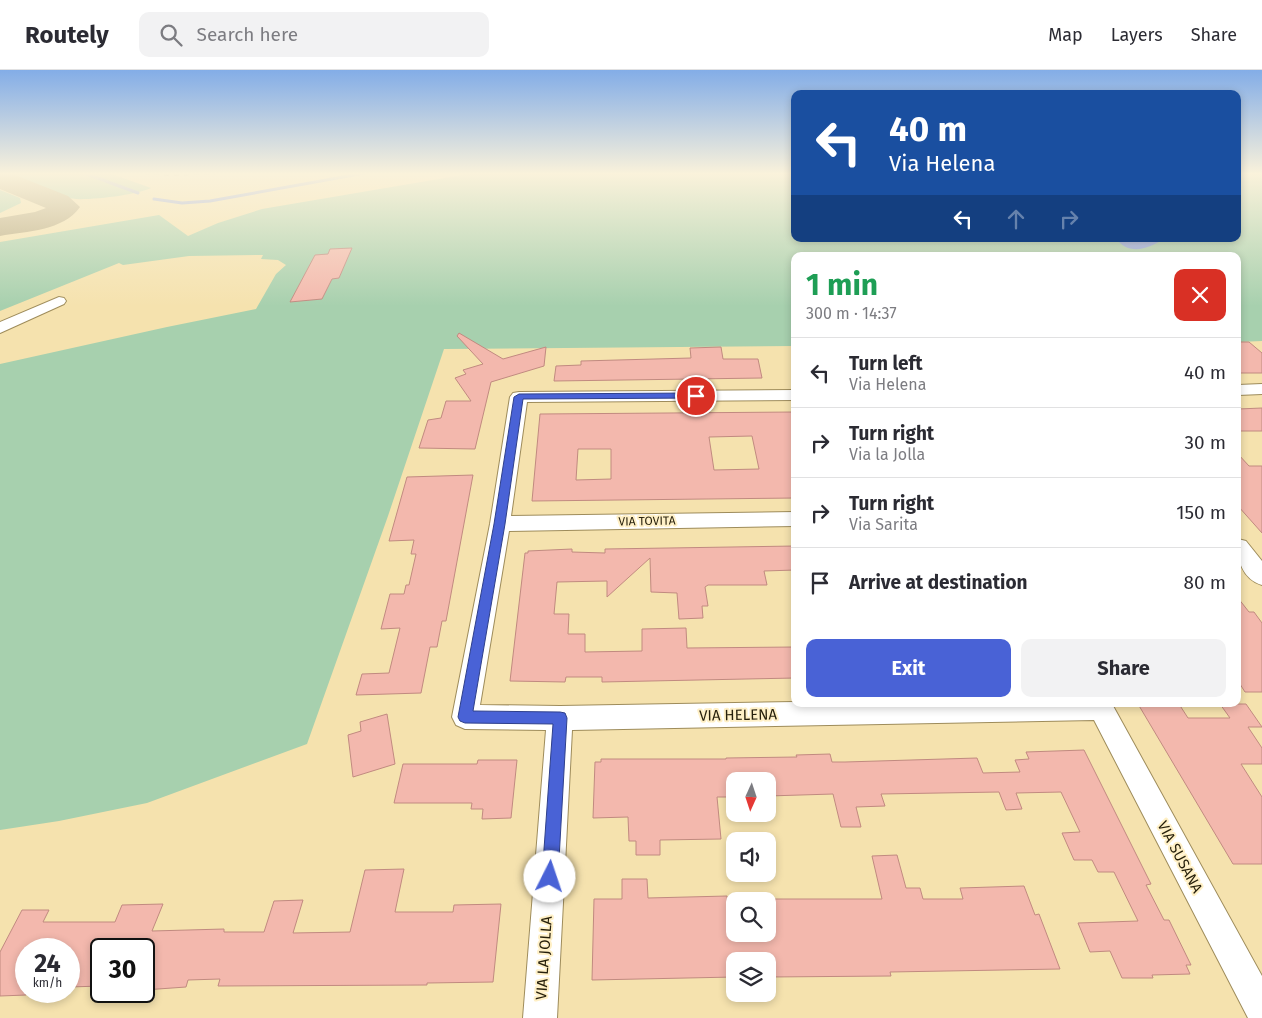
<!DOCTYPE html>
<html lang="en">
<head>
<meta charset="utf-8">
<style>
	:root { --surface:#fff; --page:#f2f2f3; --text:#2b2b33; --muted:#7c7c81; --line:#e1e1e2; --accent:#4962d6 }
	body { margin:0; font-family:"Fira Sans",sans-serif; background:var(--page); color:var(--text); height:100vh; display:flex; flex-direction:column; font-size:19px; white-space:nowrap }
	* { box-sizing:border-box; margin:0 }
	p { font-size:16px; color:var(--muted) }
	.icon { flex:none; width:28px; height:28px; fill:none; stroke:currentColor; stroke-width:2; stroke-linecap:round; stroke-linejoin:round }
	.map { position:relative; flex:1; overflow:hidden }
	.drawer { position:absolute; left:791px; top:182px; width:450px; height:455px; display:flex; flex-direction:column; background:var(--surface); border-radius:10px; box-shadow:0 2px 8px #0003 }
	.drawer>* { flex:none }
	.banner { position:absolute; left:791px; top:20px; width:450px; height:152px; border-radius:10px; box-shadow:0 2px 8px #0003; background:#1a4fa0; color:#fff; overflow:hidden }
	.needle { width:32px; rotate:183deg }
	.controls { position:absolute; left:726px; top:702px; display:grid; gap:10px }
	.controls a { display:grid; place-items:center; width:50px; height:50px; border-radius:10px; background:var(--surface); box-shadow:0 2px 8px #0003; font-size:25px }
	.speed { position:absolute; left:15px; top:868px; display:flex; gap:10px; font-size:25px; font-weight:700; text-align:center }
	.speed>* { display:grid; place-content:center; width:65px; height:65px; border-radius:50%; background:var(--surface); box-shadow:0 2px 8px #0003; line-height:1 }
	.speed small { font-size:12px; font-weight:400 }
	.speed .limit { border:2px solid #111; border-radius:8px; background:#fff; color:#111 }
	.pin { position:absolute; display:grid; place-items:center; width:42px; height:42px; color:#fff; margin:-21px; border:2px solid #fff; border-radius:50%; box-shadow:0 1px 5px #0007 }
	.me { position:absolute; width:55px; margin:-28px; rotate:4deg; stroke-linejoin:round; filter:drop-shadow(0 0 4px #0008) }
	.turn { display:flex; align-items:center; gap:18px; height:105px; padding:0 15px; font-size:22px }
	.turn .icon { width:65px; height:65px; stroke-width:2.5 }
	.turn b { display:block; font-size:35px; line-height:42px }
	.lanes { display:flex; align-items:center; height:48px; padding:0 15px; background:#0003; justify-content:center; gap:25px; direction:ltr }
	.lanes .off { opacity:.35 }
	.round { display:grid; place-items:center; flex:none; width:52px; height:52px; border-radius:10px; background:var(--page) }
	.headline { display:flex; align-items:center; justify-content:space-between; height:85px; padding:0 15px }
	h1 { font-size:30px; font-weight:700; line-height:38px; color:#1e9e55 }
	.primary-button { display:flex; gap:10px; margin-top:auto; padding:10px 15px }
	.primary-button a { flex:1; height:58px; border-radius:10px; background:var(--accent); color:#fff; font-size:20px; font-weight:700; line-height:58px; text-align:center }
	.primary-button a+a { background:var(--page); color:var(--text) }
	ul { padding:0; list-style:none }
	li { display:flex; align-items:center; gap:15px; height:70px; padding:0 15px; border-top:1px solid var(--line) }
	li div { flex:1 }
	li b { display:block; font-size:19px }
	li em { font-style:normal }
	header { display:flex; align-items:center; gap:30px; box-sizing:border-box; height:70px; padding:0 25px; background:var(--surface); border-bottom:1px solid var(--line) }
	header strong { font-size:24px }
	nav { display:flex; gap:28px; margin-inline-start:auto; font-size:18px }
	.search { width:350px; height:45px; background:var(--page); display:flex; align-items:center; gap:12px; box-sizing:border-box; padding:0 18px; border-radius:10px; color:var(--muted); font-size:19px }
	.map>svg:first-child { display:block }
</style>
</head>
<body>
<header>
<strong>Routely</strong>
<div class="search"><svg class="icon" aria-label="search" viewBox="0 0 24 24"><circle cx="10" cy="10" r="6"/><path d="M15 15l6 6"/></svg>Search here</div>
<nav><a>Map</a><a>Layers</a><a>Share</a></nav>
</header>
<div class="map">
<svg width="1262" height="948" viewBox="0 0 1262 948">
	<rect width="100%" height="100%" fill="#f5e2ae"/>
	<path fill="#a7d0ae" d="M5 103H109L151 118C138 125 81 132 67 128 46 122 25 111 5 103Z
		M474 103H795V169H1238V103H1262V271L1238 272V186H795V276L444 279 388 446 307 674 147 733 59 751 0 760V294L167 257 256 239 276 204 286 195 278 190 261 189 263 185 189 186 123 195 119 193 0 241V172L159 145 188 166 218 153 262 139Z
		M0 120 20 128 21 133 0 143Z"/>
	<path fill="#8ca2e5" d="M1120 169H1163C1151 178 1131 185 1119 172Z"/>
	<g fill="none" stroke-linecap="round" stroke-linejoin="round">
		<path stroke="#8ca2e5" stroke-width="3" d="M84 103 138 123
			M154 129 182 133 210 131 365 103"/>
		<path fill="#b4a57b" fill-rule="evenodd" d="M0 103H10L68 126 80 137C63 161 27 161 0 166V148L35 142 46 138 0 119Z"/>
	</g>
	<path fill="#f3b8ad" stroke="#c18a80" fill-rule="evenodd" d="M352 178 339 208 332 209 322 229 290 232 315 185 328 184 330 179Z
		M459 263 503 289 546 277 544 296 491 312 475 379 419 378 428 350 441 348 446 331H471L455 308 466 304 463 300 483 294 457 266Z
		M1238 272H1249L1262 283V303H1238Z
		M721 277 723 289H758L762 308 554 311 556 296 581 295V291L691 288 690 278Z
		M1262 338V361H1238V339Z
		M795 342V428L532 431 540 344ZM752 366 759 399 714 400 709 367ZM578 379H611V409L576 410Z
		M1238 384 1249 396H1262V463L1238 436Z
		M473 405 446 551H442L437 577H430L421 623 356 625 362 604 389 603 400 558 381 559 390 524H404L406 515H409L416 484H411L414 470 389 471 407 407Z
		M795 476V500L764 501 767 515H708L705 517 708 536H702L703 548 679 549 677 523 651 522 650 488 607 527V511L557 512 554 544H569L568 564H585V582L642 581V559L686 558 687 578 795 577V608L602 612V607H566L565 612 510 611 525 483H528V481L572 479V482L605 483V479Z
		M1238 528 1249 542H1254L1262 553V622H1245L1238 611Z
		M1138 634H1179L1188 648H1230L1220 634H1246L1262 657H1248L1262 678V694H1241L1262 727V794H1233Z
		M387 644 395 694 353 707 348 665 361 661 360 652Z
		M1084 680 1151 814 1146 815 1164 850H1169L1191 895H1186L1190 904 1152 905 1153 908H1122L1110 881 1090 882 1078 853 1138 851 1114 802H1098L1092 790H1074L1062 763 1080 762 1061 722 1016 723 1022 739 1006 740 999 722 881 724 885 736 856 737 861 757H841L833 724 768 726V711H735V727H717L721 769 660 770V785H636V771H629L628 747 593 748 595 692H601V689H726V688L797 687 796 685 830 684 832 692H845L977 688 983 703 1020 702 1015 690 1029 689 1026 682Z
		M478 690H517L511 748 482 749 483 739H471L472 733H394L403 694H477Z
		M897 785 906 818H920L923 829H963L960 818 1024 816 1035 845 1039 844 1060 899 890 902 891 906 768 907V891H733L734 907 592 910 594 829H622V809H647L648 828 727 826 730 864H768V829H882L872 786Z
		M404 799 395 842H453L454 835 501 834 493 912 427 913V915L218 916 220 909 188 910 186 917 144 920V879H101V916L69 917V879H26V925L0 926V882L22 840H49L43 852H115L122 835 163 834 152 861 224 859V862H264L274 831 303 830 293 863 350 862 365 800Z"/>
	<g fill="none" stroke-linecap="round" stroke-linejoin="round">
		<defs>
			<path id="minor" d="M59 227 64 228 66 231 64 234 0 263V252Z
				M1262 314V324L1238 325V315Z
				M795 320V330L527 332 511 446 795 442V456L509 461 480 635 560 636 795 632V634H1112L1262 906V948H1248L1094 650 572 660 557 948H523L546 660 465 659 456 655 452 647 490 454 510 327 513 323 519 322Z
				M1238 469 1246 471 1262 491V515C1242 509 1236 488 1238 469Z"/>
		</defs>
		<use href="#minor" stroke="#9e8c5b" stroke-width="2"/>
		<use href="#minor" fill="#fff" fill-rule="evenodd"/>
		<path stroke="#736848" stroke-width="2" stroke-dasharray="5 5" stroke-linecap="butt" d="M144 103 170 105 221 103"/>
	</g>
	<linearGradient id="sky" x2="0" y2="1"><stop stop-color="#83ade7"/><stop offset="0.44" stop-color="#faf2db"/><stop offset="1" stop-color="#faf2db" stop-opacity="0"/></linearGradient>
	<rect width="1262" height="236" fill="url(#sky)"/>
	<path fill="#4962d6" stroke="#2f408b" d="M696 323 701 326 700 328 523 329 505 454 473 641 560 642 565 643 567 648 558 807 556 813 550 815 544 813 542 807 553 654 465 653 460 651 458 647 494 454 514 327 519 324Z"/>
	<g text-anchor="middle" dominant-baseline="central" stroke-width="4" stroke-linejoin="round" paint-order="stroke">
		<g font-size="12" fill="#261f0b" stroke="#fff0c6">
			<text transform="translate(647 451) rotate(-1)">VIA TOVITA</text>
		</g>
		<g font-size="15" fill="#261f0b" stroke="#fff0c6">
			<text transform="translate(738 645) rotate(-1)">VIA HELENA</text>
			<text transform="translate(1180 787) rotate(62)">VIA SUSANA</text>
			<text transform="translate(544 888) rotate(-86)">VIA LA JOLLA</text>
		</g>
	</g>
</svg>
<div class="controls">
<a><svg class="needle" viewBox="-14 -14 28 28"><path d="M0-13l5 13h-10z" fill="#e53935"/><path d="M0 13l5-13h-10z" fill="#7c7c81"/></svg></a>
<a><svg class="icon" aria-label="sound" viewBox="0 0 24 24"><path d="M4 9h4l5-4v14l-5-4H4zM17 9q2 3 0 6"/></svg></a>
<a><svg class="icon" aria-label="search" viewBox="0 0 24 24"><circle cx="10" cy="10" r="6"/><path d="M15 15l6 6"/></svg></a>
<a><svg class="icon" aria-label="layers" viewBox="0 0 24 24"><path d="M12 4l9 5-9 5-9-5zM3 14l9 5 9-5"/></svg></a>
</div>
<div class="speed"><div>24<small>km/h</small></div><div class="limit">30</div></div>
<div class="pin" style="left:696px;top:326px;background:#d93025"><svg class="icon" aria-label="arrive" viewBox="0 0 24 24"><path d="M6 21V4h12l-3 4 3 4H6"/></svg></div>
<svg class="me" style="left:550px;top:807px" viewBox="-20 -20 40 40"><circle r="19" fill="#fff"/><path d="M0-13L10 11 0 6-10 11z" fill="#4962d6"/></svg>
<div class="banner">
<div class="turn"><svg class="icon" aria-label="left" viewBox="0 0 24 24"><path d="M17 20v-9H6M10 6l-5 5 5 5"/></svg><div><b>40 m</b>Via Helena</div></div>
<div class="lanes"><svg class="icon" aria-label="left" viewBox="0 0 24 24"><path d="M17 20v-9H6M10 6l-5 5 5 5"/></svg><svg class="icon off" aria-label="ahead" viewBox="0 0 24 24"><path d="M12 20V5M6 11l6-6 6 6"/></svg><svg class="icon off" aria-label="right" viewBox="0 0 24 24"><path d="M7 20v-9h11M14 6l5 5-5 5"/></svg></div>
</div>
<section class="drawer">
<div class="headline"><div><h1>1 min</h1><p>300 m · 14:37</p></div><a class="round" style="background:#d93025;color:#fff"><svg class="icon" aria-label="close" viewBox="0 0 24 24"><path d="M6 6l12 12M18 6L6 18"/></svg></a></div>
<ul>
<li><svg class="icon" aria-label="left" viewBox="0 0 24 24"><path d="M17 20v-9H6M10 6l-5 5 5 5"/></svg><div><b>Turn left</b><p>Via Helena</p></div><em>40 m</em></li>
<li><svg class="icon" aria-label="right" viewBox="0 0 24 24"><path d="M7 20v-9h11M14 6l5 5-5 5"/></svg><div><b>Turn right</b><p>Via la Jolla</p></div><em>30 m</em></li>
<li><svg class="icon" aria-label="right" viewBox="0 0 24 24"><path d="M7 20v-9h11M14 6l5 5-5 5"/></svg><div><b>Turn right</b><p>Via Sarita</p></div><em>150 m</em></li>
<li><svg class="icon" aria-label="arrive" viewBox="0 0 24 24"><path d="M6 21V4h12l-3 4 3 4H6"/></svg><div><b>Arrive at destination</b></div><em>80 m</em></li>
</ul>
<div class="primary-button"><a>Exit</a><a>Share</a></div>
</section>
</div>
</body>
</html>
